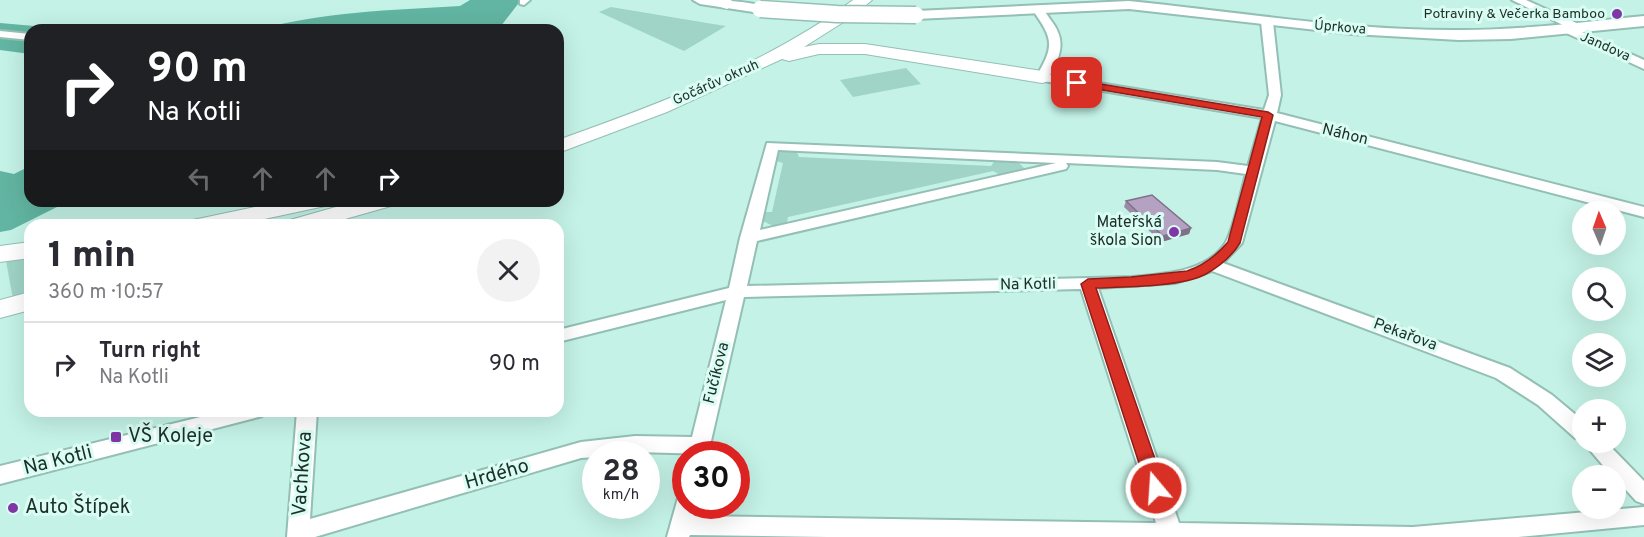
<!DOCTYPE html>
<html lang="en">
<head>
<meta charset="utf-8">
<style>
	:root { --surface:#fff; --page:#f2f2f3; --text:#2b2b33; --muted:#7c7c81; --line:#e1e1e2 }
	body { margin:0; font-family:Overpass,sans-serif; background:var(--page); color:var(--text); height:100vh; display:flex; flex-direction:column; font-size:22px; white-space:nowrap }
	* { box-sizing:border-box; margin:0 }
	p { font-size:20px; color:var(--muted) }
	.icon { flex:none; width:33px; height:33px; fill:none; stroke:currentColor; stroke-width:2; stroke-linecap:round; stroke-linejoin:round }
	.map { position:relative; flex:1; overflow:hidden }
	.sheet { position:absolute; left:24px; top:219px; width:540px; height:198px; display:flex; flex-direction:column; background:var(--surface); border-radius:18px; box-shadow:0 6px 24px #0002 }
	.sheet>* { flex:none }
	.banner { position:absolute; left:24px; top:24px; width:540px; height:183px; border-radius:18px; box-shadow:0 6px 24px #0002; background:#202124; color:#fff; overflow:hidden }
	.needle { width:39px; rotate:358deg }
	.buttons { position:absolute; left:1572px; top:201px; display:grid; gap:12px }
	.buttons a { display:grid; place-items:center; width:54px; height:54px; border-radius:50%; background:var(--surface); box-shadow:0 6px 24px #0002; font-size:30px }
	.speed { position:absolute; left:582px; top:441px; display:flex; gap:12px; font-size:30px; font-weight:700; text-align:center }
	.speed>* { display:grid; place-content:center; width:78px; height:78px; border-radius:50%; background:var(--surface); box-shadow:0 6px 24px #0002; line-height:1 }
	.speed small { font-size:15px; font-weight:400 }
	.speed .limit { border:9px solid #d22; background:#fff; color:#111 }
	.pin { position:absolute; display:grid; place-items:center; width:51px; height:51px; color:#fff; margin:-26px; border-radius:12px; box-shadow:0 3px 9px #0006 }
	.me { position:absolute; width:66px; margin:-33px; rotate:342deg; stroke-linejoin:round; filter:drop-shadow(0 0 4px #0008) }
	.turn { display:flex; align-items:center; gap:21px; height:126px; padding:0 24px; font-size:27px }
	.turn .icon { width:78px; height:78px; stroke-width:2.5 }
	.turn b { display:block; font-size:42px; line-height:51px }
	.lanes { display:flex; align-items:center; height:57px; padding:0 24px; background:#0003; justify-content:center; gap:30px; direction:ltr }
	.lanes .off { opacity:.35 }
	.round { display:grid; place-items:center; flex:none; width:63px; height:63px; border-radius:32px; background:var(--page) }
	.summary { display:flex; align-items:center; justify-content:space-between; height:102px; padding:0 24px }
	h1 { font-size:36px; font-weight:800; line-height:45px }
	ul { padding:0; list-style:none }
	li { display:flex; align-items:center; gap:18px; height:84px; padding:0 24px; border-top:2px solid var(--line) }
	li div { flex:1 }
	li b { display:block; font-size:22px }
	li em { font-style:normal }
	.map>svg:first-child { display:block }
</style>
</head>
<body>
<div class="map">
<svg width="1644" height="537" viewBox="0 0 1644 537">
	<rect width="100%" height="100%" fill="#c4f2e6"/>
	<path fill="#9fd4c7" d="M611 7 719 25 726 26 684 51 599 12Z
		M906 68 921 84 853 97 840 80Z
		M787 150H796L799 157 991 166 996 159 1017 161 1025 169 1024 171 1004 177 993 171 788 217 786 227H775L763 221 760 212H772L783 163 773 160 778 153Z
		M30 258V294L13 299 6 261Z"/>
	<path fill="#62b5a2" d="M470 0H521L501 26 487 30H256C323 12 391 10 460 6Z
		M0 23 80 30H30V54L0 50Z
		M30 166V201H69L11 230 0 232V171L14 174Z"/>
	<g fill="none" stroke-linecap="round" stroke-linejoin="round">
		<defs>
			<path id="street" d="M520 0H530L524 5 520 4Z
				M1512 0H1526L1583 26 1585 28 1580 31 1644 60V69L1562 31 1560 29 1565 26Z
				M1037 6C1043 8 1046 13 1050 19 1066 39 1062 53 1050 75L1264 110 1269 95 1261 22 1267 19 1273 22 1281 95 1277 113 1644 207V217L1275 121 1242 243 1223 263 1510 368 1552 395 1582 420V440L1575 438 1538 405 1496 378 1212 271 1175 283 1098 288 1179 523 1413 527 1644 507V525L1518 537H828L690 535 689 537H667L678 498 686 495V506H696L694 516 1156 523 1081 289 744 297 708 454 635 452 596 454V457L581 458 315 537H287L297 411H317L310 519 581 442 635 436 692 437 726 300 558 342V330L729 288 740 238 767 143 1217 162 1248 166 1262 118 1038 80 1036 77C1055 45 1053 39 1032 9ZM778 150 1056 163 760 230ZM1066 163 1217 170 1246 174C1241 191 1234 228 1226 242 1207 273 1163 274 1132 277L747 286 757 241 1066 169 1068 166Z
				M0 31 30 34V40L0 37Z
				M225 411H265L262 416 255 418 0 484V466Z
				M1583 442H1606L1644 481V504L1636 501 1616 479V476H1612Z"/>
			<path id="secondary" d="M693 0C709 0 756 0 767 9L760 13 700 4Z
				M1129 1C1239 12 1351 31 1462 30 1523 30 1583 22 1644 16V26L1511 39 1459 40 1352 34 1129 9 916 19 909 15 916 11Z"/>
			<path id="primary" d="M706 0H731L735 4 727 9 708 3Z
				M853 0H872L853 16 804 47 819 44H865L1042 71 1049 73 1052 77 1049 81 1042 83 865 54H819L789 61 782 59 667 112 558 153V140C659 104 767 64 853 0Z
				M283 201H329L325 206 236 225H189L193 220Z
				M357 201H395L391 206 324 225H286L290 220Z
				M30 242V258L0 262V246Z
				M30 292V310L0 318V300Z"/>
		</defs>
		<use href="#street" stroke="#93bfb4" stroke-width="4"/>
		<use href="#secondary" stroke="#93bfb4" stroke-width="4"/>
		<use href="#primary" stroke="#93bfb4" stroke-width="2"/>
		<use href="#street" fill="#fff" fill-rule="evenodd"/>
		<use href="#secondary" fill="#fff" fill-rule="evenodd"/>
		<use href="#primary" fill="#fff" fill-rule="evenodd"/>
		<defs>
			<path id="secondary-bridge" d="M760 9 837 14 916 15"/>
		</defs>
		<use href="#secondary-bridge" stroke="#93bfb4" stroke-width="19" stroke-linecap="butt"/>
		<use href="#secondary-bridge" stroke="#fff" stroke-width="16"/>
	</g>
	<path fill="#9c8aa6" d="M1126 201 1191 228 1189 234 1161 242 1124 207Z"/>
	<path fill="#7f7187" d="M1191 228 1189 234 1161 242 1163 236Z"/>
	<path fill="#b5a1c1" stroke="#7f7187" stroke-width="1.5" d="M1152 195 1191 228 1163 236 1126 201Z"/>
	<path fill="#d93025" stroke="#8d1f18" stroke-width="1.5" d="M1077 80 1268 112 1273 115 1240 243C1232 256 1220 266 1206 274 1183 287 1124 287 1096 288L1165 488 1162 493 1156 495 1150 493 1147 488 1081 284 1088 279 1131 277 1187 271C1202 266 1217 255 1228 242L1262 117 1073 85 1072 83Z"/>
	<g fill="#8136a7" stroke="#d9fdf3" stroke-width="2">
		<circle cx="1617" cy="14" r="6"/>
		<circle cx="1174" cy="232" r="6"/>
		<rect x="110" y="431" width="12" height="12" rx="3"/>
		<circle cx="13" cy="508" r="6"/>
	</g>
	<g text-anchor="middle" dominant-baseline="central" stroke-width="6" stroke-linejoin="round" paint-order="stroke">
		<g font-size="14" fill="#1c2e29" stroke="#d9fdf3" text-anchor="end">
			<text x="1605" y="14">Potraviny &amp; Večerka Bamboo</text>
		</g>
		<g font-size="14" fill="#1c2e29" stroke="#d9fdf3">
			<text transform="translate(1340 28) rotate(5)">Úprkova</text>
			<text transform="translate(1605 47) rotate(24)">Jandova</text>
			<text transform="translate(716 83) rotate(-24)">Gočárův okruh</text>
		</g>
		<g font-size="16" fill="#1c2e29" stroke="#d9fdf3">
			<text transform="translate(1345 135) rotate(14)">Náhon</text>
			<text transform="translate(1028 285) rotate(-1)">Na Kotli</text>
			<text transform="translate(1405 335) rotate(20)">Pekařova</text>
			<text transform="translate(717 373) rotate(-76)">Fučíkova</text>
		</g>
		<g font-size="16" fill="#1c2e29" stroke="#d9fdf3" text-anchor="end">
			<text x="1162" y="223">Mateřská<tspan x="1162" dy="18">škola Sion</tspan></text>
		</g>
		<g font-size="20" fill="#1c2e29" stroke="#d9fdf3" text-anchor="start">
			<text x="128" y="437">VŠ Koleje</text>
			<text x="25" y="508">Auto Štípek</text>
		</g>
		<g font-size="20" fill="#1c2e29" stroke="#d9fdf3">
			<text transform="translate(58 461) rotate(-14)">Na Kotli</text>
			<text transform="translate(303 474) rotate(-86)">Vachkova</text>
			<text transform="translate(497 475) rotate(-16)">Hrdého</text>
		</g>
	</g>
</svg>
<div class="buttons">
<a><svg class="needle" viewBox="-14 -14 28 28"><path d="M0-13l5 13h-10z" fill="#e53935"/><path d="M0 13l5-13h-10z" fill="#7c7c81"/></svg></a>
<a><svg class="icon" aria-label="search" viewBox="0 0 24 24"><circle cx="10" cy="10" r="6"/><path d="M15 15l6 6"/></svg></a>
<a><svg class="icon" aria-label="layers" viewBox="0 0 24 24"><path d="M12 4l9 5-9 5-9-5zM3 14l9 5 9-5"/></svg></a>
<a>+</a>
<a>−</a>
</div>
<div class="speed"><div>28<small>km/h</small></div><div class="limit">30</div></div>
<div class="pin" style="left:1077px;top:83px;background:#d93025"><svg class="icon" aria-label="arrive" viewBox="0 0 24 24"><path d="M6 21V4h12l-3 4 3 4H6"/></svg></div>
<svg class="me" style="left:1156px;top:488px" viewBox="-20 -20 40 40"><circle r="17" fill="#d93025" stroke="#fff" stroke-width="3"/><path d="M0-11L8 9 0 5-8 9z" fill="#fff"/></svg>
<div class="banner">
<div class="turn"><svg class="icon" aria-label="right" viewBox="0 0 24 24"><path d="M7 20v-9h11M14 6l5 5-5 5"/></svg><div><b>90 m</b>Na Kotli</div></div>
<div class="lanes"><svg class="icon off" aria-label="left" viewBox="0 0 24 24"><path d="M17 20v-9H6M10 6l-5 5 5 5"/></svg><svg class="icon off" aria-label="ahead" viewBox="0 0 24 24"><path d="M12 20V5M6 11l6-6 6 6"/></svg><svg class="icon off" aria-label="ahead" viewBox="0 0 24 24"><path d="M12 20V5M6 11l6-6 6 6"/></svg><svg class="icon" aria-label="right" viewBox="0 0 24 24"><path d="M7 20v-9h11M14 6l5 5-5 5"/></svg></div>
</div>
<section class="sheet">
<div class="summary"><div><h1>1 min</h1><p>360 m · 10:57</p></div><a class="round"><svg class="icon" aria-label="close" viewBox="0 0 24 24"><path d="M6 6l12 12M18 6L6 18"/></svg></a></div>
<ul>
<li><svg class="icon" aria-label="right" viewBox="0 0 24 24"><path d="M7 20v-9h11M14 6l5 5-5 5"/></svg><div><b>Turn right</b><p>Na Kotli</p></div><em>90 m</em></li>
</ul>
</section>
</div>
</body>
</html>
